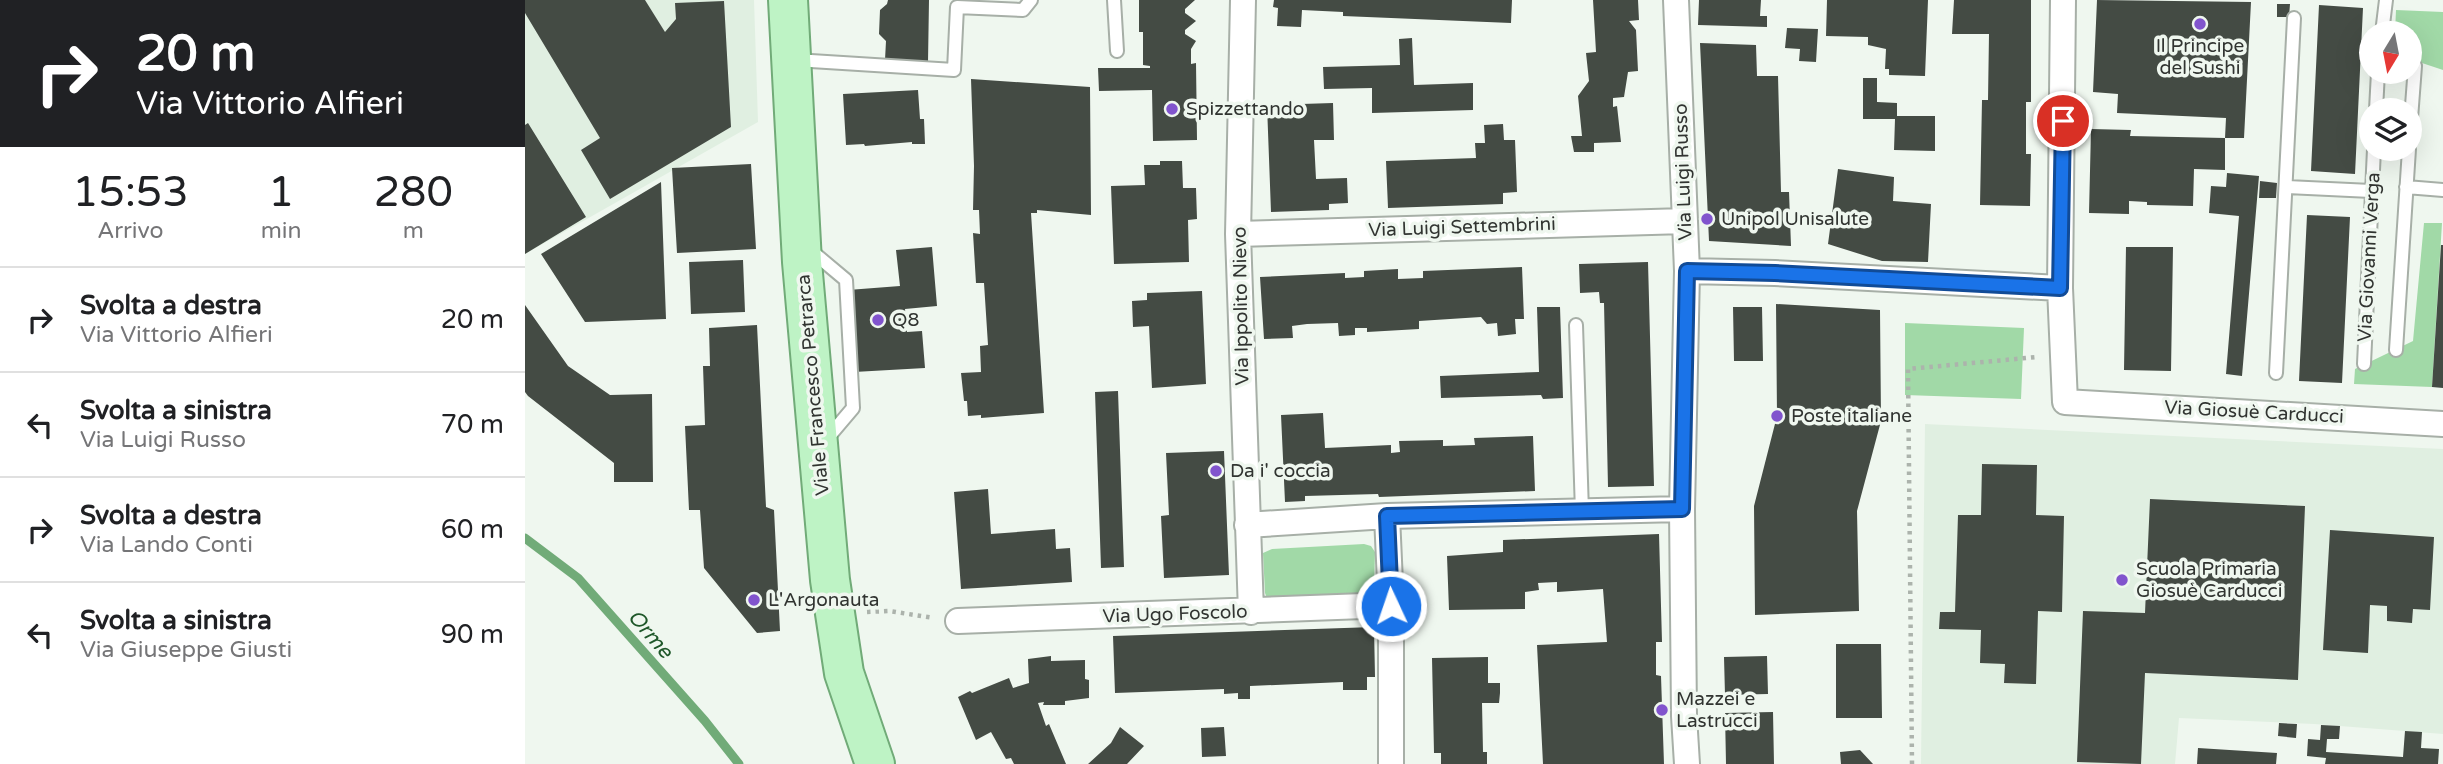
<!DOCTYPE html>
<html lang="it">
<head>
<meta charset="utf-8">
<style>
	:root { --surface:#fff; --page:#f6f6f6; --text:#202124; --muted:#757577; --line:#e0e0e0 }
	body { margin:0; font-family:"Varela Round",sans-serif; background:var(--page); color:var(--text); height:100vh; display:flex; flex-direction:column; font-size:26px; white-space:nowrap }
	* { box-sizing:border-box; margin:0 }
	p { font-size:23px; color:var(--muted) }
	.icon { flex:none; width:38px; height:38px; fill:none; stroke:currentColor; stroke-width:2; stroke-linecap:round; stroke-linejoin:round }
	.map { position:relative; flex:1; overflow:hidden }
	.details { display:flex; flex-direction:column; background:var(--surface); width:525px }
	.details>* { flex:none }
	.top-card { background:#202124; color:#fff; overflow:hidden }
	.needle { width:46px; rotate:190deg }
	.controls { position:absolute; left:1834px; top:21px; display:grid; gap:14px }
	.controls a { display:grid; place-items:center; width:63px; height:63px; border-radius:50%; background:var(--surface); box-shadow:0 7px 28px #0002; font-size:35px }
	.pin { position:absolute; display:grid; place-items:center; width:60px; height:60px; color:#fff; margin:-30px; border:4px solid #fff; border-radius:50%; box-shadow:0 2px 7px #0007 }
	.me { position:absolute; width:77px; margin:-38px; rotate:357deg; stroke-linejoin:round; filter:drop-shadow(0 0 5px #0008) }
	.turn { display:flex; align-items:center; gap:24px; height:147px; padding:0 21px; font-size:32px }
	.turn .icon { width:91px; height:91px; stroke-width:2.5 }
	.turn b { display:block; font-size:49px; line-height:60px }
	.eta { display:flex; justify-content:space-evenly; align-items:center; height:119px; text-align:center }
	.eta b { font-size:42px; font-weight:600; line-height:49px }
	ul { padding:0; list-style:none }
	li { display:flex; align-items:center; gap:21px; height:105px; padding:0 21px; border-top:2px solid var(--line) }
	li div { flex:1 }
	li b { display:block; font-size:26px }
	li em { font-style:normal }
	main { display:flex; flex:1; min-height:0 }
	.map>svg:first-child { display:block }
</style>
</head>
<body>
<main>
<section class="details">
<div class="top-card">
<div class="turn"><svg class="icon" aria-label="right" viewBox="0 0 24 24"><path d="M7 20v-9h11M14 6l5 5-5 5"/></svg><div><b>20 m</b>Via Vittorio Alfieri</div></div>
</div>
<div class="eta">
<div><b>15:53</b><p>Arrivo</p></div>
<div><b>1</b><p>min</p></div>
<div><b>280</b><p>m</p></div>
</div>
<ul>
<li><svg class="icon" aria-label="right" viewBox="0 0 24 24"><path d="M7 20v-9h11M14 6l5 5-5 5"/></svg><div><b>Svolta a destra</b><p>Via Vittorio Alfieri</p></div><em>20 m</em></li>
<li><svg class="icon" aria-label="left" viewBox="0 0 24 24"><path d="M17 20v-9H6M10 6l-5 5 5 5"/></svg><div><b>Svolta a sinistra</b><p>Via Luigi Russo</p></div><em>70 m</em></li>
<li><svg class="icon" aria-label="right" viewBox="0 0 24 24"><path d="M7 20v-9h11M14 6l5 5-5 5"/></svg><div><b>Svolta a destra</b><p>Via Lando Conti</p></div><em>60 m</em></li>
<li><svg class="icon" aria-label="left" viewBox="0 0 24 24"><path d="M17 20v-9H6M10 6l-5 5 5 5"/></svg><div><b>Svolta a sinistra</b><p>Via Giuseppe Giusti</p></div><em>90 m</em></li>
</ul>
</section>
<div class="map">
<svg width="1918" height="764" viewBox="0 0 1918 764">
	<rect width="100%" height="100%" fill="#eff7ef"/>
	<path fill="#e0efe1" d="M0 0H229L233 122 0 254Z
		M1400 424 1918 449V734L1789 724 1654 718 1650 764H1396Z"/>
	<path fill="#a1d9a7" d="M1871 10 1918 12V70L1885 59V33H1870Z
		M1899 223H1917L1907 387 1829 384 1830 369 1888 341Z
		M1380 323 1499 328 1496 399 1380 395Z
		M839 544 846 546 850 552 849 590 841 596 742 598 740 593 738 553 747 549Z"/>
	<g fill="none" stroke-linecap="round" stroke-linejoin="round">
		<path stroke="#71ab78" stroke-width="9" d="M0 538 53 578 180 721 214 764"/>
	</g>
	<path fill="#444b44" d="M0 0H120L140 32 151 19 150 3 199 1 206 127 85 199 56 150 75 138 0 13Z
		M363 0H404L403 62 360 60 361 41 354 34 355 10 362 4Z
		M614 0H670L660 9V13L671 21 660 30V34L671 41 666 49V64L671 63 672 140 628 141 627 90 574 91 573 68H625V66L618 65V32H614Z
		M749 0H987L986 23 818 16V12L777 10 776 27 752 26 753 8 748 7Z
		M1068 0H1113L1114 20 1104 21 1111 30 1113 71 1103 72 1099 97 1088 98V107L1092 106 1096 142 1069 143V152H1049L1046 136H1057L1053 96 1064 81 1061 53 1071 52Z
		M1174 0H1236L1235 16H1242V27L1173 25Z
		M1302 0H1403L1400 76 1364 75V69H1360L1361 49 1343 45V37L1301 36Z
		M1429 0H1506V102H1501V154H1506L1505 206 1455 205 1457 100H1463L1464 34H1427Z
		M1572 0 1726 2 1719 138H1700V170L1669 169 1668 206 1622 205V202L1604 201V214L1564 213 1566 129 1606 130 1605 136 1700 138 1701 118 1592 113 1593 94 1568 92Z
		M1752 4H1765L1764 17H1752Z
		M1794 5 1838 8 1830 174 1786 171Z
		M1262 28 1293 29 1291 62 1274 61 1275 49 1260 48Z
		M887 38 889 85 948 83V110L847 113V88L799 89 798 67 875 65 874 39Z
		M1175 43 1231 45 1232 76H1253L1256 192H1264L1266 246 1184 241Z
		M1338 78H1352V102L1372 103V116H1410V151L1369 150 1370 119H1338Z
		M446 79 565 87 566 215 512 210V213H506L519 413 456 418V415L443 416 442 401H439L436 373 456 372 455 346 463 345 459 283H451L448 233 455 234 454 210H448L449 166Z
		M393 90 395 119H399L400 144H387V142L340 146 339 144 321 145 318 94Z
		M808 103 809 140H789L791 179 822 178 823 203 804 204V210L746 212 742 105Z
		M3 123 61 217 0 254V125Z
		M978 124 979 140H990L992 192 978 193V204L863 208 861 161 951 158 950 143H960L959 125Z
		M635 161H657L658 188H671L672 219 663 220 664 262 589 264 586 186 620 185 619 165H635Z
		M226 164 231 249 152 253 147 168Z
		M1313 169 1369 177 1368 201 1406 204 1403 262 1357 261 1303 244Z
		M1702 173 1734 176 1717 376 1701 374 1714 216 1684 213 1686 186 1701 187Z
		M1735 181 1752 183 1751 198H1734Z
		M136 182 141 319 60 322 16 254Z
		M1782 215 1825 217 1817 383 1774 381Z
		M1916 245H1918V388L1907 387Z
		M407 247 412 306 380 309 382 332 397 331 400 368 329 372 323 290 375 286 371 250Z
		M1601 247H1648L1646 371 1599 370Z
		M218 260 220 312 166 314 164 262Z
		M1123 262 1129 486 1083 487 1079 303H1075L1074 292 1055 293 1054 264Z
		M997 267 999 319H990L991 334 973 336 972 323 962 324 956 317 894 321V329L842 332V328H830V335L814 336 813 323 782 324 767 326 768 338 739 339 735 277 820 273V278L839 277V271L873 269V279L898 278V271Z
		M677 291 681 384 627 388 624 326 608 327 607 301 622 300V293Z
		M1251 304 1355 310 1356 421 1332 511 1334 611 1230 615 1229 506 1252 416Z
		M0 305 43 366 85 395 127 394 128 482H89V463L3 396 0 392Z
		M1012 307H1035L1038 398 1018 399 1016 395 916 398 915 376 1014 372Z
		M1208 307H1237L1238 361H1209Z
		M232 325 241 507 249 510 255 631 232 633 179 568 175 510H164L160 426 180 425 178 366H185L184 328Z
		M593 391 599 567 576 568 570 392Z
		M798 413 800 448 866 445V453L875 452 874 441 918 440V446L950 445 949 438 1008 436 1010 491 854 497 853 494 780 496V501L760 502 756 415Z
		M699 451 704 575 639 578 636 516 644 515 641 453Z
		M1457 464 1512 465 1511 515 1539 516 1537 612 1513 611 1511 684 1479 683 1480 664 1455 663 1456 630 1414 629 1415 612H1430L1433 515H1456Z
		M463 489 466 534 530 529 531 549 545 548 547 582 436 589 429 492Z
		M1625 499 1780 506 1773 680 1620 673 1616 764 1552 762 1558 611 1620 613Z
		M1805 530 1909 537 1905 610 1888 609 1887 623 1862 621V606L1845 605 1843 653 1798 650Z
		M1134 534 1137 642H1131V675L1136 676 1139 764H1018L1012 645 1082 642 1078 589 1032 592V582L1013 583 1014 590 1000 592V609L924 610 922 556 978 552V540Z
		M849 627 850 677H842V690H818V682L725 686V699H713V693L699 694V689L590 693 588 636Z
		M1311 644H1356L1357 718H1311Z
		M526 656V661L560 660V679L564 680V698L540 701V705H518L519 702 513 703 521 726 524 724 541 764H489L486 758 481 759 466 732 451 740 433 697 445 691 447 693 484 678 488 688 504 683 503 659Z
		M1242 656 1243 694 1200 695 1199 657Z
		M963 657V683H975V693L974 703H957L958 752H962V764H916V753H909L907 658Z
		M1248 712 1249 764H1201L1200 713Z
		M1754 723 1772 724 1771 738 1753 736Z
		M1796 725 1815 726 1814 739H1802L1801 752 1878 757 1880 731 1897 732 1896 748 1914 749 1913 764H1800L1801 758 1782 756 1783 739 1795 740Z
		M595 727 619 746 602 764H563L586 743Z
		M699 727 701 756 677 757 676 728Z
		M1673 748 1752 753 1751 764H1672Z
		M1335 750 1348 764H1316L1315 752Z"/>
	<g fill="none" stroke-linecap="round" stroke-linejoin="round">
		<defs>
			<path id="lane" d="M589 0 592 51
				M1857 33 1861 0
				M270 60 429 70 432 7 498 10 506 0
				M1885 65 1890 66 1885 132
				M1851 110 1853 72
				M1762 187 1846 191
				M1881 187 1918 190
				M284 249 321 280 328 408 300 441
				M1051 325 1057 512
				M1871 350 1884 149
				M1839 364 1849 149
				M1751 373 1769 18"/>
			<path id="street" d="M718 0 713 234 726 612
				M1151 0 1162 271 1157 509 1159 716 1162 764
				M1538 0 1535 288 1540 402 1918 424
				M713 234 1160 221
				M1162 271 1250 273 1535 288
				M722 525 862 516
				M433 621 866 605
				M866 764V605L862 516 1157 509"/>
			<path id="primary" d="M263 0 277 262 305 580 319 673 350 764"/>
		</defs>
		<use href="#lane" stroke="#a7afa7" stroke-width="16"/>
		<use href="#street" stroke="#a7afa7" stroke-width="28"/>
		<use href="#primary" stroke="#71ab78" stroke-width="42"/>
		<path stroke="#acb3ac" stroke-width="4.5" stroke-dasharray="3.5 5" stroke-linecap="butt" d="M342 612 364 611 409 618
			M1387 764 1383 369 1512 357"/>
		<use href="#lane" stroke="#fff" stroke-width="12"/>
		<use href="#street" stroke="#fff" stroke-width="24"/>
		<use href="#primary" stroke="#bef3c5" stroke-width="38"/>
	</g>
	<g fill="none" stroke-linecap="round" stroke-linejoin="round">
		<defs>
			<path id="route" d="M866 606 862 516 1157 509 1162 271 1250 273 1535 288 1538 121"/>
		</defs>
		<use href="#route" stroke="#114b97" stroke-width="18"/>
		<use href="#route" stroke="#1a73e8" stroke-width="12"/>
	</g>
	<g fill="#8154cd" stroke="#eff7ef" stroke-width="2.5">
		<circle cx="1675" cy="24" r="7"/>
		<circle cx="647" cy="109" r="7"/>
		<circle cx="1182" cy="219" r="7"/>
		<circle cx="353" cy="320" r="7"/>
		<circle cx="1252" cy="416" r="7"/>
		<circle cx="691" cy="471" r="7"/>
		<circle cx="1597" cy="580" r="7"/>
		<circle cx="229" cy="600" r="7"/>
		<circle cx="1137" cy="710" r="7"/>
	</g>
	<g text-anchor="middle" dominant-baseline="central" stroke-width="7" stroke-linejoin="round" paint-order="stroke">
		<g font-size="19" fill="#313431" stroke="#eff7ef" text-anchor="start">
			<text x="1675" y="46" text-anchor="middle">Il Principe<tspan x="1675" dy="22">del Sushi</tspan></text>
			<text x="661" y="109">Spizzettando</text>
			<text x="1196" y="219">Unipol Unisalute</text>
			<text x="367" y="320">Q8</text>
			<text x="1266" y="416">Poste italiane</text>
			<text x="705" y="471">Da i' coccia</text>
			<text x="1611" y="569">Scuola Primaria<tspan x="1611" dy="22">Giosuè Carducci</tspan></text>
			<text x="243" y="600">L'Argonauta</text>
			<text x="1151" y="699">Mazzei e<tspan x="1151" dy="22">Lastrucci</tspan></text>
		</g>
		<g font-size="19" fill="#313431" stroke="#eff7ef">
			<text transform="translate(1158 172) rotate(-92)">Via Luigi Russo</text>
			<text transform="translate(937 227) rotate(-2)">Via Luigi Settembrini</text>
			<text transform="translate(1844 257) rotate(-87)">Via Giovanni Verga</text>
			<text transform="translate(716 306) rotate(-91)">Via Ippolito Nievo</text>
			<text transform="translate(288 385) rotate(-95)">Viale Francesco Petrarca</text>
			<text transform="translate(1729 412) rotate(3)">Via Giosuè Carducci</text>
			<text transform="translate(650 614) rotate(-2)">Via Ugo Foscolo</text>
		</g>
		<g font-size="21" font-style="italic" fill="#1e5729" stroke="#eff7ef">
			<text transform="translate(125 634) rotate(49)">Orme</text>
		</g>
	</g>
</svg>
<div class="controls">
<a><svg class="needle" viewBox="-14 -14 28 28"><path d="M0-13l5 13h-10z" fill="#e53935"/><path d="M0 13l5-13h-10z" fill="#757577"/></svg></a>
<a><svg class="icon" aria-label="layers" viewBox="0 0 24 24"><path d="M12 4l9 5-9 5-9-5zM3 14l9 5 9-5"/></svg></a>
</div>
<div class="pin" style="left:1538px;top:121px;background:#d93025"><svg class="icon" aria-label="arrive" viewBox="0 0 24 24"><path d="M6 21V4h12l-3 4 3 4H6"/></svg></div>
<svg class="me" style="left:866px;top:606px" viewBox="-20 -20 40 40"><circle r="17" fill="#1a73e8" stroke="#fff" stroke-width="3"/><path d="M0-11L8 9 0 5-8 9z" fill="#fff"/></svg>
</div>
</main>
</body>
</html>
